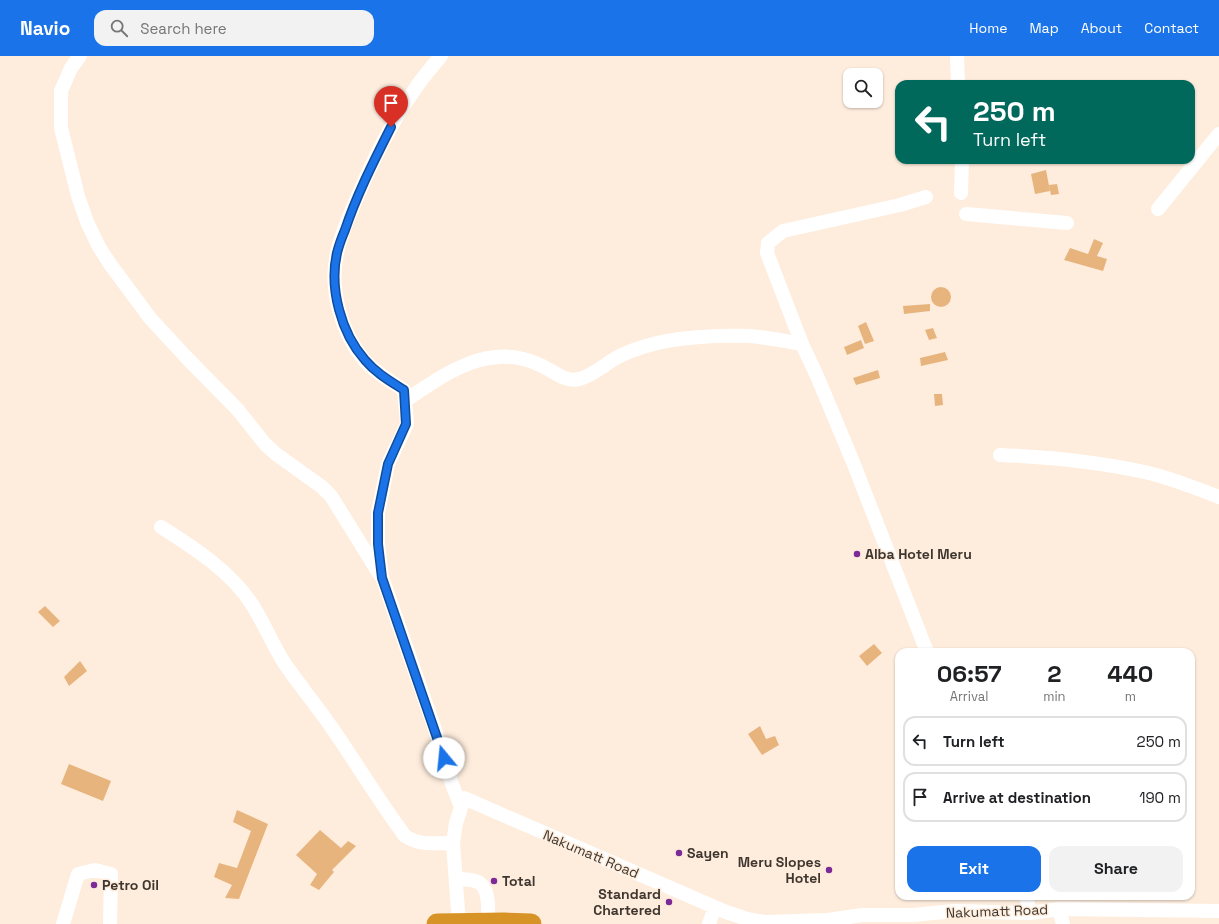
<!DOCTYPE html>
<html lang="en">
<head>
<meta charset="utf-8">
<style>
	:root { --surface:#fff; --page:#f2f2f2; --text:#202124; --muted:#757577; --line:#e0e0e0; --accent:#1a73e8 }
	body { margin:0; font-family:"Space Grotesk",sans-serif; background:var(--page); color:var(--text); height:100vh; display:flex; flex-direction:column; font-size:15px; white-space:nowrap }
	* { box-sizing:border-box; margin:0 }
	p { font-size:13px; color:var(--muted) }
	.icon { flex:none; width:22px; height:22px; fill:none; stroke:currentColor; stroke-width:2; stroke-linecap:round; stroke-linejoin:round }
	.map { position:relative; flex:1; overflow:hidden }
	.side { position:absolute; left:895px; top:592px; width:300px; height:252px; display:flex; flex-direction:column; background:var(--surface); border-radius:12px; box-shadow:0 1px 3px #0004 }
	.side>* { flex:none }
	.banner { position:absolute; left:895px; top:24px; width:300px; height:84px; border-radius:12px; box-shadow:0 1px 3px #0004; background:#00695c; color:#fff; overflow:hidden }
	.controls { position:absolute; left:843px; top:12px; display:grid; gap:8px }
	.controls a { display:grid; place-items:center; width:40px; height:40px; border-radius:8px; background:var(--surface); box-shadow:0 1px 3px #0004; font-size:20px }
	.pin { position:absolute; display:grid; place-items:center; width:34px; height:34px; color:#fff; margin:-41px -17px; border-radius:50% 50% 50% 0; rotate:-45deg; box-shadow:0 0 4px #0007 }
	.pin .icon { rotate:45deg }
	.me { position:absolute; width:44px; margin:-22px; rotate:343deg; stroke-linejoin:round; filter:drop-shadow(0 0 3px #0008) }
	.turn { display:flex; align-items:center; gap:14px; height:84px; padding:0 12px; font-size:18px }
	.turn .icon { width:52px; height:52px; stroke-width:2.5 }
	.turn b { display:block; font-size:28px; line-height:34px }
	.eta { display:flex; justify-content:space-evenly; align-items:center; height:68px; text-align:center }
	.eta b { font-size:24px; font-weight:700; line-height:28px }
	.action { display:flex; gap:8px; margin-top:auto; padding:8px 12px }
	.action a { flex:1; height:46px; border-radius:12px; background:var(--accent); color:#fff; font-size:16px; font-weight:700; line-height:46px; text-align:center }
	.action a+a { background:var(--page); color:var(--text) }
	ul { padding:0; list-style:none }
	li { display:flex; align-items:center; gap:12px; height:50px; margin:0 8px 6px; padding:0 4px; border:2px solid var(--line); border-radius:12px }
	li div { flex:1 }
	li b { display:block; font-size:15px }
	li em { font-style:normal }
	header { display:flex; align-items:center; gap:24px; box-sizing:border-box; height:56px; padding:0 20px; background:var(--accent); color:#fff }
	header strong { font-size:19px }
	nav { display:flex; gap:22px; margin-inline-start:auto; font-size:14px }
	.search { width:280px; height:36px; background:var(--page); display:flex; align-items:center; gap:10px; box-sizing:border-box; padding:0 14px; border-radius:12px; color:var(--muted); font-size:15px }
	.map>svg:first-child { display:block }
</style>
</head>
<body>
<header>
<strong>Navio</strong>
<div class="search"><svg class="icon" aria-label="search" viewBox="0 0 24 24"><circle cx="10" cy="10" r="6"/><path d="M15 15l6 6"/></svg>Search here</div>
<nav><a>Home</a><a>Map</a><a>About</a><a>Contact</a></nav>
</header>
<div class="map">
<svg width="1219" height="868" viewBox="0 0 1219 868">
	<rect width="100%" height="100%" fill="#feeddd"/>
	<path fill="#e8b47e" d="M1046 114 1050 135 1035 138 1031 118Z
		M1057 128 1059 138 1051 139 1049 129Z
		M1094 183 1103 187 1097 200 1107 203 1103 215 1064 204 1070 192 1088 198Z
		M931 241a10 10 0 1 1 20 0a10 10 0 1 1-20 0Z
		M930 248V255L904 258 903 250Z
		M866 266 874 285 865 288 858 270Z
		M933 272 937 282 929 284 925 274Z
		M861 284 864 292 847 299 844 291Z
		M945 296 948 304 921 310 920 302Z
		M878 314 880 322 856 329 853 322Z
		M934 338H942L943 349 935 350Z
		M45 550 60 565 53 571 38 556Z
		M874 588 882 597 867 610 859 600Z
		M80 605 87 615 69 630 64 621Z
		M760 670 766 683 775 680 779 689 762 699 748 678Z
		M69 708 111 725 103 745 61 728Z
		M237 754 268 768 239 843 225 842 232 829 214 821 219 807 237 812 251 775 233 766Z
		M320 774 341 792 348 785 356 790 332 814 334 816 319 834 310 829 317 818 296 799Z"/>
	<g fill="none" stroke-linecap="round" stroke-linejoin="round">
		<path stroke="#fff" stroke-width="14" d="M80 0 71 12 61 35V72L78 140 87 166 99 191 110 208 150 262 186 301 238 354 265 388 276 398 322 431 331 440 380 519
			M441 0C431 12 421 23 413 36 391 67 374 102 359 137 351 156 341 177 337 197 329 233 341 277 365 305 376 317 390 325 404 334L407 368 388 408 378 457V488L382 521 440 688 452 728 461 751
			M957 0 958 28
			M961 137 962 104
			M926 141 900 149 783 175 768 187 767 197 802 288 817 320 853 406 927 596
			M1158 153 1219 78
			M966 158 1067 167
			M405 345C445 317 491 285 540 309 552 314 566 327 579 323 592 320 604 309 616 302 625 297 636 293 646 290 675 281 718 279 748 280 766 281 785 285 802 288
			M1000 399C1050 401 1100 406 1149 417 1173 423 1196 432 1219 441
			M161 471C193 491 233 517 253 550 265 569 273 590 285 608 300 630 317 650 332 672 357 708 379 745 405 780 420 790 436 787 453 787
			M456 823C462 823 469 823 475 825 491 829 488 855 488 867
			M1026 840 1030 857
			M1059 853 1063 868
			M63 868 78 818 95 814 111 818 110 868
			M459 868 453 787 456 767 464 742 726 856 747 863 765 866 828 864 862 859H913L955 855 1030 857 1059 853 1219 855
			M709 868 715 851"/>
		<path stroke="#d89326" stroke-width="21" d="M437 868 504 867 531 868"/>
	</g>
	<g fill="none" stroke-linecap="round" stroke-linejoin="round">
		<defs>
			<path id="route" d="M391 71C374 105 357 138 345 174 342 181 339 189 337 197 329 232 341 277 365 304 376 317 390 325 404 334L406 368 388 408 378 457V488L382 522 444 702"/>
		</defs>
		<use href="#route" stroke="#114b97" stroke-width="10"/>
		<use href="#route" stroke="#1a73e8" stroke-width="7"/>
	</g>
	<g fill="#7d2a99" stroke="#feeddd" stroke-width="1.5">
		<circle cx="857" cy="498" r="4"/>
		<circle cx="679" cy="797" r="4"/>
		<circle cx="829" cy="814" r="4"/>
		<circle cx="494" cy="825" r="4"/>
		<circle cx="94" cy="829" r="4"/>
		<circle cx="669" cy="846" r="4"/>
	</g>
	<g text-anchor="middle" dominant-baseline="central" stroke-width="3" stroke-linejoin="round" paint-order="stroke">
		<g font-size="14" font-weight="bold" fill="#3f372f" stroke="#feeddd" text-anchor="start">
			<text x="865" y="498">Alba Hotel Meru</text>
			<text x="687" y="797">Sayen</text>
			<text x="821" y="806" text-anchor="end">Meru Slopes<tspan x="821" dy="16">Hotel</tspan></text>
			<text x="502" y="825">Total</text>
			<text x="102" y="829">Petro Oil</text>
			<text x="661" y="838" text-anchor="end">Standard<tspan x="661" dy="16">Chartered</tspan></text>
		</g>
		<g font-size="14" fill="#3f372f" stroke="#feeddd">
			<text transform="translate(591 798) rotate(23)">Nakumatt Road</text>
			<text transform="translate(997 855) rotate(-2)">Nakumatt Road</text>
		</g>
	</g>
</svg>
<div class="controls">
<a><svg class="icon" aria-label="search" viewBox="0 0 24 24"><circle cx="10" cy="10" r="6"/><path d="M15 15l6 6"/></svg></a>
</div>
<div class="pin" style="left:391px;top:71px;background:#d93025"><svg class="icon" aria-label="arrive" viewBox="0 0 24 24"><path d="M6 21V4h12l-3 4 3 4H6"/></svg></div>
<svg class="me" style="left:444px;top:702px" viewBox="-20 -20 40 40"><circle r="19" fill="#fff"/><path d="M0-13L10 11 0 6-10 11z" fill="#1a73e8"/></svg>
<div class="banner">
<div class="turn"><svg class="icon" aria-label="left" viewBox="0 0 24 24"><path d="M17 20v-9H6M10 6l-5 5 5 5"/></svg><div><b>250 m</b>Turn left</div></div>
</div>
<section class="side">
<div class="eta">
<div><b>06:57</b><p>Arrival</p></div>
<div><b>2</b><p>min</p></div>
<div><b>440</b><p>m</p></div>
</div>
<ul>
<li><svg class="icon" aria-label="left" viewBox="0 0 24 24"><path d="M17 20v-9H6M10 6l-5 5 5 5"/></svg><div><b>Turn left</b></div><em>250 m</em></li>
<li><svg class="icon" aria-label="arrive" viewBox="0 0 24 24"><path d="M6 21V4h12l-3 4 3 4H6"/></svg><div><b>Arrive at destination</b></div><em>190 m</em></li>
</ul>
<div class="action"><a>Exit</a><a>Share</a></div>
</section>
</div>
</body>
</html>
